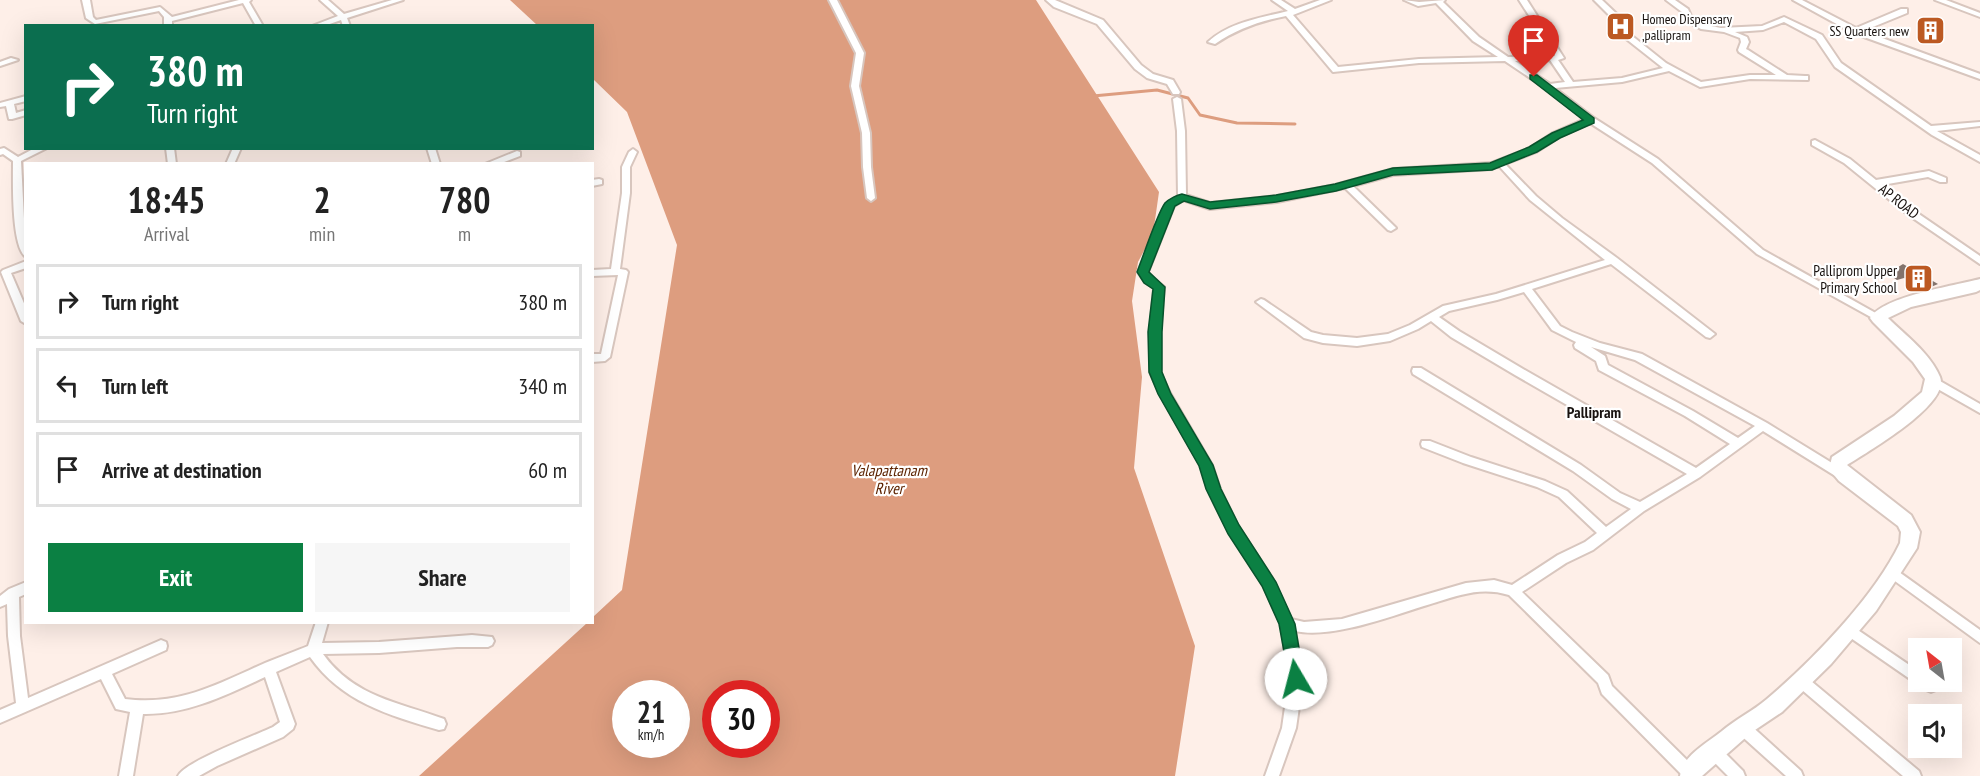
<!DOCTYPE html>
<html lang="en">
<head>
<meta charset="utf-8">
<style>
	:root { --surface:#fff; --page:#f6f6f6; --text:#222; --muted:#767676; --line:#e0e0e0; --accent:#0b8043 }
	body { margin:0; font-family:"PT Sans Narrow",sans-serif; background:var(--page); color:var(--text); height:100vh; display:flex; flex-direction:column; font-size:22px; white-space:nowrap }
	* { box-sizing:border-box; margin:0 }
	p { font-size:20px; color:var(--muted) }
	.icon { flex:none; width:33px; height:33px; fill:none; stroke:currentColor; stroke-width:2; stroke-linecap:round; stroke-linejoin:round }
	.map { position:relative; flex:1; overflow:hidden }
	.side { position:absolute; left:24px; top:162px; width:570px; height:462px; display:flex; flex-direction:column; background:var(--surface); border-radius:0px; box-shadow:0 6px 24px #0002 }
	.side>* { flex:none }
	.banner { position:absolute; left:24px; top:24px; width:570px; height:126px; border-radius:0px; box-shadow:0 6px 24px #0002; background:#0b6e4f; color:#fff; overflow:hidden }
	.needle { width:39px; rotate:329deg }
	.tools { position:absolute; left:1908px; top:638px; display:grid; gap:12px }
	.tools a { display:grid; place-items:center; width:54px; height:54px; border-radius:0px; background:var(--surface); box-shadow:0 6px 24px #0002; font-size:30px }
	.speed { position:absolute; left:612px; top:680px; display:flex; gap:12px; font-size:30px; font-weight:700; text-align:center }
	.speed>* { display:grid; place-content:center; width:78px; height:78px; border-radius:50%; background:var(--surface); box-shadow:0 6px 24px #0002; line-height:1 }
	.speed small { font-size:15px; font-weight:400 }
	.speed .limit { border:9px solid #d22; background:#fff; color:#111 }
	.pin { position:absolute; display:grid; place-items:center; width:51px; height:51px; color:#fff; margin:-62px -26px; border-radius:50% 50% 50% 0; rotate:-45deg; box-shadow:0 0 6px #0007 }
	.pin .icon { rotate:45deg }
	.me { position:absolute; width:66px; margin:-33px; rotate:352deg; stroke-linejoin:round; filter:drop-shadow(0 0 4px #0008) }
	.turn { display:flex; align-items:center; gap:21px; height:126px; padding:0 24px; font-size:27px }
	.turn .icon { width:78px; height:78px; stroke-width:2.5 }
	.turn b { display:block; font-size:42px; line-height:51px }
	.eta { display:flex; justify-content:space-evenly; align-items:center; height:102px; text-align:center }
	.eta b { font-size:36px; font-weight:600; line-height:42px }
	.cta { display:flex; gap:12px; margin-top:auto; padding:12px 24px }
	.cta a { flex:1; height:69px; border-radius:0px; background:var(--accent); color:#fff; font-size:24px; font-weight:600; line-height:69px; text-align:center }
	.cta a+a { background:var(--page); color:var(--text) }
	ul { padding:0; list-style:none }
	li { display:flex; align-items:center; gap:18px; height:75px; margin:0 12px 9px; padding:0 12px; border:3px solid var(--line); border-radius:0px }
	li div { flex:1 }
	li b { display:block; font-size:22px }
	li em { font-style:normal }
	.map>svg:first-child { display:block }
</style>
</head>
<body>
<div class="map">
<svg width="1980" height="776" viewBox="0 0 1980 776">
	<rect width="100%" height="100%" fill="#feefe8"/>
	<path fill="#dd9d7f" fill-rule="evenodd" d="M510 0H1036L1159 192 1153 234 1138 262 1132 301 1142 377 1134 468 1195 646 1175 776H419L587 623 592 622 593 617 622 590 677 245 627 112 593 79 592 26 537 25ZM626 693H676V744H626ZM716 693H766V744H716Z"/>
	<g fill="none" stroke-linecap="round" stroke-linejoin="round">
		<path stroke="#dd9d7f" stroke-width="3" d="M1093 96 1157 90 1188 98 1200 115 1237 123 1295 124"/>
	</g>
	<path fill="#83736c" d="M1903 264 1938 284 1924 290 1904 278 1897 280 1887 274Z"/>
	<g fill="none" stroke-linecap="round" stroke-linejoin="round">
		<defs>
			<path id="minor" d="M82 0H90L93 17 96 20 160 7 172 17 239 0H251L249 2 263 26H256L243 3 172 21V26H164V17L159 11 95 24 86 18Z
				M320 0H328L344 14 392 0H403L347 18 350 26H343L341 20 324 26H312L338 16Z
				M829 0H837L864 53 859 86 870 133 871 167 875 198 871 201 867 198 863 167 862 133 851 86 856 53Z
				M1046 0H1055L1103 20 1141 65 1153 74 1173 80 1180 92 1179 94H1173L1167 84 1147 78 1135 69 1097 24 1054 7Z
				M1272 0H1281L1295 9 1320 0H1331L1293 15 1338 67 1419 59 1498 57 1473 41 1436 3 1418 6 1404 0 1419 2 1445 0 1443 2 1479 37 1508 57 1555 56 1519 0H1527L1564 58 1558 60 1573 82 1622 78 1663 68 1625 38 1616 22 1594 0H1602L1622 19 1631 35 1666 63 1701 82 1750 75H1776L1739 52 1738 50 1741 42 1740 38 1724 32 1701 29 1686 21 1682 12 1666 0H1675L1688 9 1692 18 1706 25 1721 28 1762 26 1784 17 1822 35 1841 63 1931 126 1980 122V126L1937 131 1980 155V162L1932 135 1835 67 1816 39 1784 22 1763 30 1735 32 1747 37 1749 42 1746 49 1748 50 1787 75 1805 76H1808V80L1750 79 1700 87 1669 71 1622 82 1555 88 1594 118 1658 159 1763 250 1881 316 1883 318 1878 321 1757 254 1652 163 1590 123 1559 137 1536 152 1505 164 1536 196 1562 218 1617 258 1715 334 1710 338 1706 337 1611 264 1532 289 1560 326 1572 332 1600 343 1642 354 1767 423 1845 471 1847 474 1845 477H1837L1763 431 1700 477 1644 511 1593 550 1566 563 1522 592 1608 675 1612 686 1696 769 1697 776H1683L1602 694 1598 683 1509 595C1483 587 1462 594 1437 602 1399 613 1333 640 1295 631L1303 679 1296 728 1279 776H1265L1282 728 1289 679 1281 624 1263 585 1230 532 1208 489 1201 466 1160 394 1150 372V332L1154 288 1145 282 1138 272 1166 204 1178 196 1177 131 1173 99 1177 97 1181 99 1185 131 1186 195 1210 203 1277 196 1335 185 1393 169 1491 163 1530 148 1553 133 1585 119 1545 88 1505 61 1419 63 1333 72 1286 16C1260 21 1237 29 1215 44L1208 42C1230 22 1261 18 1288 11ZM1550 60 1565 82 1550 84 1515 61ZM1499 166 1530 200 1605 260 1496 294 1443 306 1410 325 1388 334 1357 338 1323 335 1311 332 1264 300 1261 299 1256 302 1304 338 1323 343 1357 346 1390 341 1418 329 1431 321 1451 337 1515 375 1687 474 1640 502 1620 493 1581 465 1421 368H1413L1412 371 1413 374 1573 471 1612 499 1631 509 1606 527 1567 491 1545 481 1471 457 1430 441H1422L1421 444 1422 447 1463 463 1537 487 1559 497 1597 533 1585 542 1558 555 1512 585 1494 580 1466 583 1342 619 1304 622 1291 619 1272 578 1238 526 1220 489 1212 465 1170 393 1160 372V332L1164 287 1151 278 1148 272 1174 206 1183 200 1210 209 1277 202 1345 188 1388 230 1391 231 1396 228 1394 226 1353 186 1393 175 1492 169ZM1524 292 1552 330 1576 342 1574 345 1575 348 1596 361 1599 370 1685 416 1730 444 1696 468 1523 369 1459 331 1439 317 1449 311 1497 300ZM1591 347 1635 360 1755 426 1738 438 1693 411 1608 365 1605 356Z
				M1793 0H1802L1856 28 1901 9H1907V13L1863 31 1980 74V79L1853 33Z
				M1935 0H1946L1980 13V17Z
				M11 58 18 60 0 66V62Z
				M26 96V101L14 104 16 113 26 110V115L12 119H9L6 106 0 107V103Z
				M1815 140 1850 159 1876 180 1929 171 1946 178V182H1940L1928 177 1882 185 1913 210 1980 256V264L1907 214 1844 163 1812 145V141Z
				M4 148 18 157 35 148H47L21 161 26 257C11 248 13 179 13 161L3 154 0 155V149Z
				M166 148H174L176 164H168Z
				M233 148H241L234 164H226Z
				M427 148H435L440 164H432Z
				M633 149 637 152 630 167V193L620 269 626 270 628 272 610 357 605 361 592 362V354H601L618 275 592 276V270L611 269 622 193V167L629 152Z
				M517 151 520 152V156L499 164H485Z
				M599 179 602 180V184L592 186V180Z
				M26 261V268L11 273 26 308V324L21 321 1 272 3 270Z
				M1933 377 1980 404V413L1929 384 1928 381 1929 378Z
				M1892 567 1980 630V643L1888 576 1886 572 1888 568Z
				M26 582V594L19 597 20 636 28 698 161 640 166 642 167 646 166 650 112 674 125 699C179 706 218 684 265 663 279 657 294 652 308 646L316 622H328L322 643 379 642 472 635 492 637 494 641 492 645 488 647H457L379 653 323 654C354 697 398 702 444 719L446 724 444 729 439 730C388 715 342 702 310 657L276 672 295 724 293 729 283 737 217 766 199 776H178C184 762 256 735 273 727L280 722 265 677C227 695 186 715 143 714L133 776H119L130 712 116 709 101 679 0 723V710L16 703 8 636 7 604 0 607V596L9 589Z
				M1849 624 1918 671V681L1936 682 1938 686 1936 690 1931 692 1926 690 1845 634 1843 630 1845 626Z
				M1800 674 1805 676 1919 771 1921 776H1903L1795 684 1793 680 1795 676Z
				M1742 721 1747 722 1801 771 1803 776H1786L1737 732 1735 727 1737 722Z
				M1714 745 1719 747 1743 771 1745 776H1728L1709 757 1707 752 1709 747Z"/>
			<path id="secondary" d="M1980 279V290L1976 292 1911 307 1888 318C1905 335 1930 353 1940 377 1951 404 1867 452 1847 465L1911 515 1920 532 1917 548 1876 611 1831 664 1782 712 1752 732 1702 776H1680C1683 755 1706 744 1722 731 1736 719 1753 711 1767 699 1813 660 1874 597 1900 543L1901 532 1898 526 1839 481 1829 469 1832 457 1894 416 1922 392 1925 379 1913 362 1873 322 1870 318C1884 296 1954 286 1980 279Z"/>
		</defs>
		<use href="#minor" stroke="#d8c6be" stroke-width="4"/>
		<use href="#secondary" stroke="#d8c6be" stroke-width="4"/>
		<use href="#minor" fill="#fff" fill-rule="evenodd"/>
		<use href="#secondary" fill="#fff" fill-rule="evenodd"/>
	</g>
	<path fill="#0b8043" stroke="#07532c" stroke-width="1.5" d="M1530 75H1537L1594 118V123L1560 138 1537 152 1492 170 1393 175 1336 191 1276 202 1210 209 1184 201 1175 206 1149 272 1165 287 1162 332V372L1171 394 1213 465 1221 489 1239 525 1276 582 1295 624 1304 679 1302 685 1296 687 1290 685 1279 624 1262 586 1228 534 1206 489 1199 466 1158 394 1149 372 1148 332 1153 289 1144 283 1137 272C1143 257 1157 214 1165 203 1169 199 1177 195 1182 194L1210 202 1276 195 1335 184 1393 168 1490 163 1529 147 1552 133 1583 120 1530 79Z"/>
	<defs>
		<symbol id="hospital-square" viewBox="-11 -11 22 22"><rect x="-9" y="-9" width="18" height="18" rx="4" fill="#bc5922" stroke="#fff"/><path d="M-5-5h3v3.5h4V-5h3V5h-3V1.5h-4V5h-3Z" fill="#fff"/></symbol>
		<symbol id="building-square" viewBox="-11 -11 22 22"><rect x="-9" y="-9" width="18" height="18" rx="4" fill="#bc5922" stroke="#fff"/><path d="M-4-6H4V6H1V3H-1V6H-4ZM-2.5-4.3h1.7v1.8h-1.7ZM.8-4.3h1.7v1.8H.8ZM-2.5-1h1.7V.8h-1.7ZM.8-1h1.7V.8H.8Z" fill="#fff"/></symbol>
	</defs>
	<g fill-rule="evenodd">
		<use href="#hospital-square" x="1604" y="10" width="33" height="33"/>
		<use href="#building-square" x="1914" y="14" width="33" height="33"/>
		<use href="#building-square" x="1902" y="262" width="33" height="33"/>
	</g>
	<g text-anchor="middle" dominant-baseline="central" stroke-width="4.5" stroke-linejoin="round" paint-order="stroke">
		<g font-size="14" fill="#18120f" stroke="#fff" text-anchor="start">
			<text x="1642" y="19">Homeo Dispensary<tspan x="1642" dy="16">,pallipram</tspan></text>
			<text x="1909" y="31" text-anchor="end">SS Quarters new</text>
		</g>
		<g font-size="15" fill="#18120f" stroke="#fff">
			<text transform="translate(1899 201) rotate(38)">AP ROAD</text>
		</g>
		<g font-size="15" fill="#18120f" stroke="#fff" text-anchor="end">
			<text x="1897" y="270">Palliprom Upper<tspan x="1897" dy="17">Primary School</tspan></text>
		</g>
		<g font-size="16" font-weight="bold" fill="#18120f" stroke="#fff">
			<text x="1594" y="412">Pallipram</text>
		</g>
		<g font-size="16" font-style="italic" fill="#5c2301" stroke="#fff">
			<text x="889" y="470">Valapattanam<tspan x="889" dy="18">River</tspan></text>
		</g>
	</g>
</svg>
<div class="tools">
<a><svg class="needle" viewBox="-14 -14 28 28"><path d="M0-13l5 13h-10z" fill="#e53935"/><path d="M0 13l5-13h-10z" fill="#767676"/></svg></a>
<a><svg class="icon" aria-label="sound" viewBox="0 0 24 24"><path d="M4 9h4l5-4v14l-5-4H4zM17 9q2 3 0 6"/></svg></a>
</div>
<div class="speed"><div>21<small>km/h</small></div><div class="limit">30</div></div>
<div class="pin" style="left:1534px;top:77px;background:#d93025"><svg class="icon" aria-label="arrive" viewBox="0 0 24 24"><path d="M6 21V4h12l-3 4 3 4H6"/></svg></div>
<svg class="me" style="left:1296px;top:679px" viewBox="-20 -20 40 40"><circle r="19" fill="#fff"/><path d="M0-13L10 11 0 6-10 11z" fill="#0b8043"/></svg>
<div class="banner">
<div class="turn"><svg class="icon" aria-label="right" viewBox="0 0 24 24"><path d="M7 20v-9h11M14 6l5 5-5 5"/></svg><div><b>380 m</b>Turn right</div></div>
</div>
<section class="side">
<div class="eta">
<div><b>18:45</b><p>Arrival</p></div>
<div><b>2</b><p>min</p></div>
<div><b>780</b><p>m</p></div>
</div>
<ul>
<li><svg class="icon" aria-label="right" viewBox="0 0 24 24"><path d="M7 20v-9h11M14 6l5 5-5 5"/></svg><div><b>Turn right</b></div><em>380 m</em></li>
<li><svg class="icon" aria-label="left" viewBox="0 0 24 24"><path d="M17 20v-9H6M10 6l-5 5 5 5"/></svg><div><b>Turn left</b></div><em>340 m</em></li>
<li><svg class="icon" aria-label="arrive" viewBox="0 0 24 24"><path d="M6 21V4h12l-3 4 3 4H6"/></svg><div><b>Arrive at destination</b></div><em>60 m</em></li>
</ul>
<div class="cta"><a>Exit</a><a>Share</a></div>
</section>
</div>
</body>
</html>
